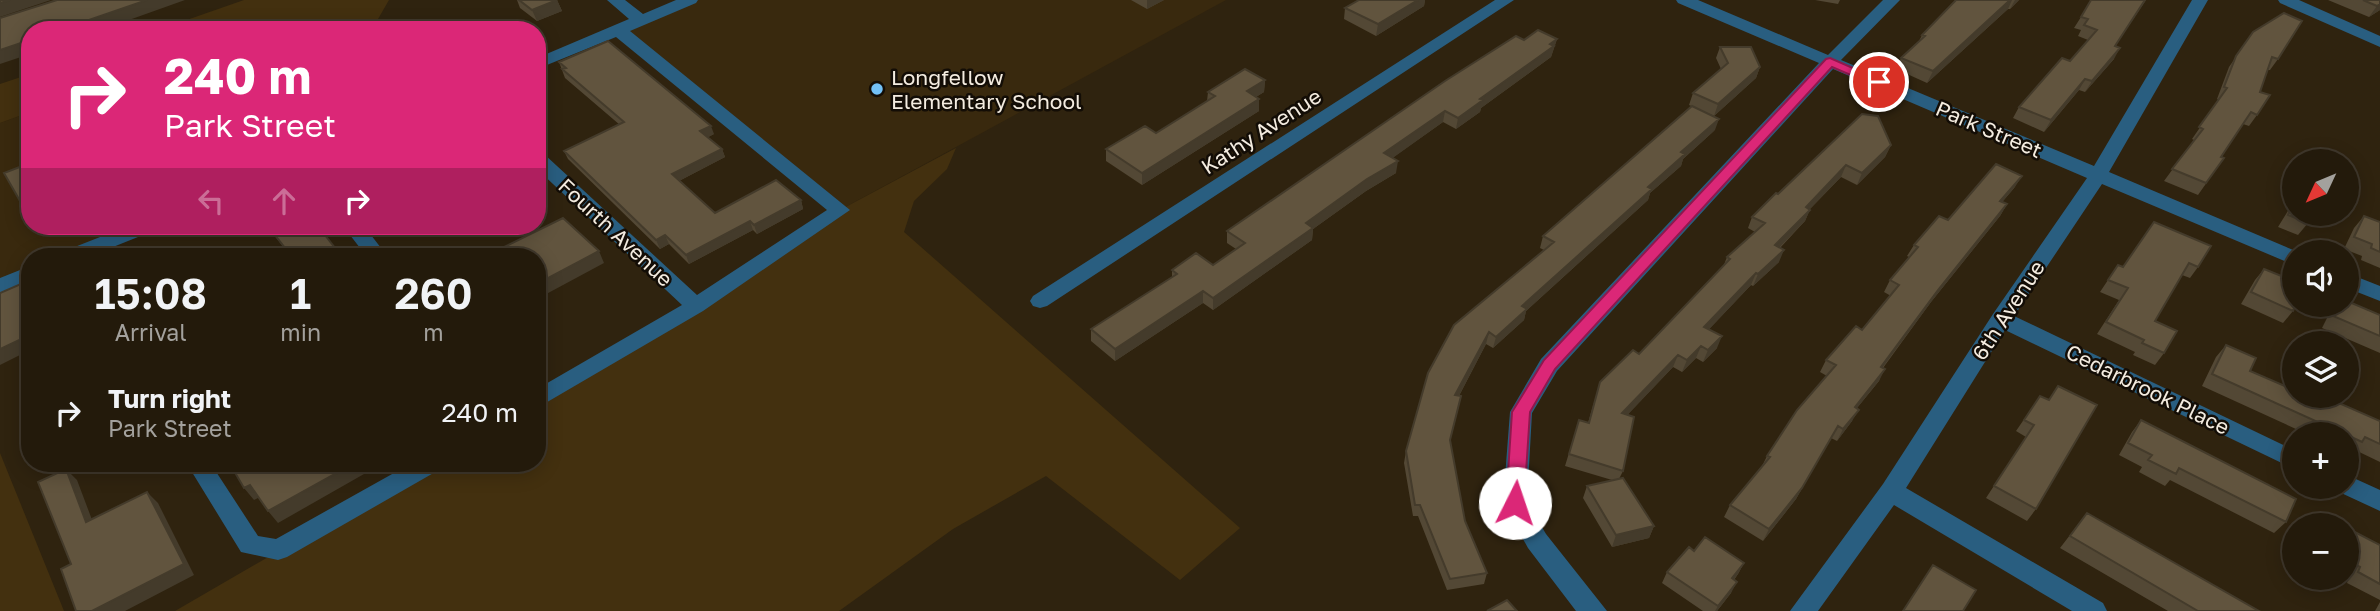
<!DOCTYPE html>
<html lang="en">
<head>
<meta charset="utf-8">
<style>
	:root { --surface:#231a0b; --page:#2f2719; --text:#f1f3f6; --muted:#a3a19d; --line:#40382c }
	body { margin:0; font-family:"Golos Text",sans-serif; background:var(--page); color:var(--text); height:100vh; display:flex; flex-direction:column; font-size:26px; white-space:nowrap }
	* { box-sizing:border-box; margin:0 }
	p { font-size:23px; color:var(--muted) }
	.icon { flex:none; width:38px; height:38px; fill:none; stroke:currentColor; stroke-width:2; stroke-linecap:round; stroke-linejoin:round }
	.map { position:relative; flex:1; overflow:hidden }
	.panel { position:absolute; left:21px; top:248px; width:525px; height:224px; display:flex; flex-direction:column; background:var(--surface); border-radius:28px; box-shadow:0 4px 18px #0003,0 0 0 2px var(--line) }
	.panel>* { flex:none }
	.banner { position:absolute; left:21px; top:21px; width:525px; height:214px; border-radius:28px; box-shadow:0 4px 18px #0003,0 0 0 2px var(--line); background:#db2777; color:#fff; overflow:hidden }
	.needle { width:46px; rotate:226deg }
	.tools { position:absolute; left:2282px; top:149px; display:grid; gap:14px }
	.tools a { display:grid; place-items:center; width:77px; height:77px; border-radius:50%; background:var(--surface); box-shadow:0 4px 18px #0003,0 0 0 2px var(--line); font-size:35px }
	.pin { position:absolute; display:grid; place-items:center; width:60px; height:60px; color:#fff; margin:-30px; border:4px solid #fff; border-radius:50%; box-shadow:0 2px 7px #0007 }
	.me { position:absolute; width:77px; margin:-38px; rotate:4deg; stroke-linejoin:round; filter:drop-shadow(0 0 5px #0008) }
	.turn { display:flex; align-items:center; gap:24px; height:147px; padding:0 28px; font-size:32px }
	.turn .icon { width:91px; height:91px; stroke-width:2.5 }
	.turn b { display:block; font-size:49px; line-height:60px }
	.lanes { display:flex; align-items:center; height:66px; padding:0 28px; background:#0003; justify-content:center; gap:35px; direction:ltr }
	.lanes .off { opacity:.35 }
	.eta { display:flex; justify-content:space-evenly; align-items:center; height:119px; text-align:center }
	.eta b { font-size:42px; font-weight:600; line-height:49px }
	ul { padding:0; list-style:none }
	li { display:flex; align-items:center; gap:21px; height:91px; padding:0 28px }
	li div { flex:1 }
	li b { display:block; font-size:26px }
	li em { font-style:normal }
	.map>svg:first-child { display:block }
</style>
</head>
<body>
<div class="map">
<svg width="2380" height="611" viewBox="0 0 2380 611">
	<rect width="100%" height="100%" fill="#2f230f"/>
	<path fill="#39290e" d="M689 0H1226L840 210 618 30Z
		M30 112V226H146L69 257H30V273L0 286V123Z"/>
	<path fill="#43300f" d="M244 0H389L374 26 375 30H158Z
		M30 74V112L0 123V84Z
		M956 148 947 169 914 201 904 232 1240 528 1180 580 1046 476 953 529 839 611H175L429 464H537V400L840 210Z
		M0 453 64 611H0Z"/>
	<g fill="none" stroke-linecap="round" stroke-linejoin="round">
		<path fill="#295e80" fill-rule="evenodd" d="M607 0H625L643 14 676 0H698L696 3 630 31 850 210 703 311 537 408V389L682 305 537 169V152L544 154 697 295 827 210 616 37 537 69V58L629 19Z
			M1495 0H1514L1047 306 1040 308 1033 306 1030 301 1033 296Z
			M1676 0H1698L1828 55 1883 0H1900L1841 60 2094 166 2192 0H2208L2109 172 2298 252H2294V265L2102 184 2014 316 2294 450V469L2005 330 1906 488 2103 603 2107 611H2072L1894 505 1818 611H1790L1883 484 1993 314 2087 178 1833 69 1557 371 1532 413 1527 502 1546 534 1607 611H1576L1528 548 1503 503 1510 412 1541 359 1819 63 1678 3Z
			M2278 0H2299L2380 36V47L2280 3Z
			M128 226H156L153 231 88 257H59L62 252Z
			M343 226H364L388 257H367Z
			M30 266V281L0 293V278Z
			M2347 273 2380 286V301L2347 288Z
			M187 464H211L258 536 276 539 410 464H441L437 471 287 557 278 560 241 552Z
			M2347 475 2380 490V511L2339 492 2336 486H2347Z"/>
	</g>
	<path fill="#534835" d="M517 0H557L562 11 537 21 520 8Z
		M1131 0H1164L1147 9Z
		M1359 0H1425L1424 6 1376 36 1344 19 1345 8Z
		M1815 0H1840L1838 4Z
		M1956 0H2019L2010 9H2008L1927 83 1896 69 1901 58 1919 41 1922 35Z
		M2146 0 2115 46 2114 59 2085 92 2079 90 2044 132 2013 118 2019 107 2070 61 2088 40 2078 36 2081 30 2074 28 2081 17Z
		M2328 0H2380V10L2369 17Z
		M2253 32 2278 59 2270 70H2268L2260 92 2257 115 2249 126 2243 124 2221 157 2224 158 2198 195 2164 181 2194 140 2192 139 2219 100 2217 99 2229 67Z
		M1557 39 1551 57 1481 108 1480 112 1456 129 1443 122 1392 158 1396 173 1366 191 1313 229 1312 240 1213 310 1203 303 1115 361 1091 341V329L1172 277V270L1213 265 1236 249 1227 243V231L1524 40Z
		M1720 47 1760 67 1756 78 1714 116 1689 105 1693 93 1721 69 1716 58Z
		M559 62 714 134 708 137 722 149 725 157 679 181 715 213 801 200 803 209 757 234 753 230 689 264 669 244 660 249 568 159 564 151 620 125 565 78Z
		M1265 80 1264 92 1256 97 1259 99V111L1142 185 1106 161V149L1156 133 1207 101 1208 92Z
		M1715 130 1683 159 1681 166 1650 193 1648 200 1526 311 1524 320 1493 348 1486 344 1459 396 1450 441 1465 521 1487 573 1484 584 1447 590 1418 516H1413L1404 463 1406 451 1544 250 1540 248 1543 236Z
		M1891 145 1885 157 1857 185 1841 177 1810 209 1805 221 1780 248 1779 262 1753 286 1751 285 1709 329 1717 348 1703 362 1696 358 1682 372 1673 367 1627 415 1623 471 1619 479 1654 526 1649 538 1612 547 1583 498 1587 486 1612 480 1565 466 1579 420 1588 423 1600 382 1639 354 1723 267 1727 257 1755 232 1748 228 1752 217 1778 194Z
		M2015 187 2002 202 2007 204 2000 216 1931 302 1883 368 1879 381 1857 408 1852 421 1837 441 1831 438 1796 499 1763 541 1724 517 1730 505 1762 466 1767 456 1827 376 1820 372 1826 360 1862 330 1891 296 1884 292 1890 280 1909 257 1907 256 1914 245Z
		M2294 201V214L2308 223 2298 235 2278 227 2289 209Z
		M2364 216 2380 222V268L2361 260 2362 256 2344 249 2354 228Z
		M2154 222 2198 267 2190 278 2182 275 2155 321 2164 353 2155 365 2133 355 2135 352 2097 334 2119 300 2100 292 2118 265 2123 267Z
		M267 226H318L342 257H291Z
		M2264 269 2293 311 2283 323 2241 304 2255 280Z
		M2336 304H2347L2380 315V353L2322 328 2331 310Z
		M2226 345 2250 371 2294 390 2380 421V462L2355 450 2351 454 2347 452V434H2307L2202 386 2216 357Z
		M2040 396 2036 509 2027 521 1986 498 2026 437 2016 431Z
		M2141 420 2286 522 2274 533 2170 480 2165 486 2139 472 2142 467 2119 455 2132 432Z
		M2087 513 2259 611H2168L2060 548Z
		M2347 528 2380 545V600L2347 583 2349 577 2347 576Z
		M1694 551 1744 563 1738 574 1734 580 1731 593 1717 611H1703L1662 583 1667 572Z
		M2380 602V611H2375Z"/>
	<path fill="#443b2b" d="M10 0H51L0 17V3Z
		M147 0H185L101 30H60Z
		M557 0 562 11 537 21 532 10Z
		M1147 0H1164L1147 9Z
		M1418 0H1425L1424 6 1376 36 1378 24Z
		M2010 0H2012L2008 9 1927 83 1933 71Z
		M2015 0H2019L2010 9Z
		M2380 4V10L2369 17 2377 6Z
		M1557 39 1551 57 1481 108 1480 112 1456 129 1458 118 1480 99Z
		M30 40V54L0 64V50Z
		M2120 48 2114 59 2085 92 2092 81Z
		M1760 67 1756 78 1714 116 1718 104Z
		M2085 79 2079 90 2044 132 2051 120Z
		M1265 80 1264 92 1246 103 1247 91Z
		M1259 99V111L1142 185V173Z
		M1445 111 1443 122 1383 165 1384 153Z
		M1719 119 1715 130 1683 159 1681 166 1650 193 1648 200 1526 311 1524 320 1493 348 1496 337 1522 306 1648 187 1681 152Z
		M711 126 714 134 703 140 700 131Z
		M1891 145 1885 157 1857 185 1862 173Z
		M722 149 725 157 675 183 672 174Z
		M1398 161 1396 173 1366 191 1313 229 1312 240 1213 310V298L1306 223 1367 179Z
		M1846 165 1841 177 1800 219 1806 207Z
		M2022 176 2015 187 1993 213 2000 201Z
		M538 192 543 204 537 207V193Z
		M801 200 803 209 757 234 754 225Z
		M2007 204 2000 216 1931 302 1874 379 1881 367 1938 290Z
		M30 206V215L24 208Z
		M1810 210 1805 221 1770 257 1775 245Z
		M750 221 753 230 689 264 686 255Z
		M379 226H391L382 230Z
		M665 235 669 244 660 249 656 240Z
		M1784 250 1779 262 1753 286 1758 274Z
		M599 251 604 263 537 299V284Z
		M1756 273 1751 285 1700 339 1704 327Z
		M1203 291V303L1115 361V349Z
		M537 300 542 310 537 312Z
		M1489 332 1486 344 1453 407 1455 395Z
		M30 335V350L0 365V349Z
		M1722 336 1717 348 1703 362 1708 350Z
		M1701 346 1696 358 1682 372 1687 360Z
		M1678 355 1673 367 1618 425 1622 413Z
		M1885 369 1879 381 1848 419 1855 407Z
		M1859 410 1852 421 1837 441 1843 429Z
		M1831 438 1796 499 1763 541 1769 529Z
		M353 464H357L364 474 278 523 268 511Z
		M66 469 77 480 97 533 86 522Z
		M250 485 260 497 254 500 244 488Z
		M147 492 158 503 194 575 125 611H92Z
		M1654 526 1649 538 1612 547 1616 535Z
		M1744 563 1738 574 1726 590 1732 578Z
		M1737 582 1731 593 1717 611H1715L1718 606Z"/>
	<path fill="#61543e" stroke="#443b2b" stroke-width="2" d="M0 0H10L0 3Z
		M57 0H147L60 30H30V40L0 50V18Z
		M519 0H557L532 10Z
		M1359 0H1418L1378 24 1345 8Z
		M1956 0H2010L1933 71 1901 58 1925 36 1922 35Z
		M2091 0H2145L2115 46 2120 48 2092 81 2085 79 2051 120 2019 107 2062 58 2070 61 2097 30 2084 25 2088 19 2081 17Z
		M2363 0H2380V4L2377 6Z
		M2284 13 2302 21 2278 59 2272 57 2260 92 2270 95 2257 115 2251 112 2221 157 2224 158 2206 183 2172 169 2203 129 2199 127 2227 88 2224 87 2236 56 2253 32Z
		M1538 30 1557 39 1550 44 1554 46 1480 99 1483 100 1458 118 1445 111 1384 153 1398 161 1367 179 1306 223 1313 228 1213 298 1203 291 1115 349 1091 329 1177 274 1172 270 1196 253 1213 265 1245 243 1227 231 1445 81 1516 36 1524 40Z
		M608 41 711 126 700 131 722 149 672 174 715 213 776 180 801 200 754 225 750 221 686 255 665 235 656 240 564 151 624 122 562 69 566 68 559 62Z
		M1720 47H1751L1760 67 1718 104 1693 93 1728 63Z
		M1245 69 1265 80 1247 91 1259 99 1142 173 1106 149 1145 126 1156 133 1215 96 1208 92Z
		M1692 106 1719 119 1681 152 1685 154 1648 187 1652 189 1522 306 1527 309 1496 337 1489 332 1455 395 1461 396 1450 440 1465 521 1487 573 1450 579 1420 505H1415L1406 451 1428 373 1454 325 1554 242 1543 236Z
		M1862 114 1878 116 1891 145 1862 173 1846 165 1806 207 1810 210 1775 245 1784 250 1758 274 1756 273 1704 327 1722 336 1708 350 1701 346 1687 360 1678 355 1622 413 1634 417 1623 471 1569 454 1579 420 1589 423 1600 382 1633 350 1639 354 1730 259 1727 257 1765 223 1752 217 1776 193 1778 194Z
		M30 163V206L24 208 4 173Z
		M1996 164 2022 176 2000 201 2007 204 1938 290 1881 367 1885 369 1855 407 1859 410 1843 429 1838 426 1802 488 1769 529 1730 505 1770 457 1767 456 1797 410 1836 365 1826 360 1856 326 1862 330 1899 285 1890 280 1918 247 1914 245 1939 216 1948 220Z
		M2294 203V214H2313L2308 223 2288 215Z
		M2364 216 2380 222V252L2371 248 2372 244 2354 237Z
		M563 218 599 251 537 284V257H484Z
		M2154 222 2211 246 2198 267 2189 263 2155 321 2177 331 2164 353 2142 343 2144 340 2106 322 2128 288 2108 280 2118 265 2123 267Z
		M268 226H318L342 257H292Z
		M2264 269 2294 281V304H2296L2293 311 2251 292Z
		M30 280V335L0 349V293Z
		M2347 301 2380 315V336L2333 316 2338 304H2347Z
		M2226 345 2256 358 2250 371 2294 390V396H2323L2380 421V444L2365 437 2362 442 2347 435V434H2344L2212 374Z
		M2058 386 2097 405 2036 509 1994 486 2034 425 2024 420 2040 396 2049 400Z
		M2141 420 2296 499 2286 522 2179 468 2176 474 2148 460 2152 455 2128 443Z
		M230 464H353L268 511 250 485 244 488Z
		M66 469 86 522 147 492 184 564 92 611H76L61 569 71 564 38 482Z
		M1623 478 1654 526 1616 535 1587 486Z
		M2087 513 2259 611H2198L2070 536Z
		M2347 528 2380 545V584L2358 572 2360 567 2347 560Z
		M1705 537 1744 563 1732 578 1737 582 1718 606 1667 572 1689 547 1694 551Z
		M1933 565 1976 590 1963 611H1903Z
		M1507 600 1517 611H1487Z"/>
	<path fill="#db2777" stroke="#8e194d" stroke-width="2" d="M1830 58 1885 82 1879 86 1874 85 1832 67 1555 369 1530 412 1524 503 1521 508 1515 510 1508 508 1506 503 1512 412 1544 360 1826 59Z"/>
	<circle fill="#73c1f6" stroke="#130d06" stroke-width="2.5" cx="877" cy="89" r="7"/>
	<g text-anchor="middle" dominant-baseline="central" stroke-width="5" stroke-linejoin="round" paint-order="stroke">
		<g font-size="21" fill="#f4ece0" stroke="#130d06" text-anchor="start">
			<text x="891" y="77">Longfellow<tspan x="891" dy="24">Elementary School</tspan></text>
		</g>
		<g font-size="21" fill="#f4ece0" stroke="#130d06">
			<text transform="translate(1989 129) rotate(23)">Park Street</text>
			<text transform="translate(1261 131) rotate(-33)">Kathy Avenue</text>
			<text transform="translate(616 232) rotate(43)">Fourth Avenue</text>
			<text transform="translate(2008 310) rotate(-57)">6th Avenue</text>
			<text transform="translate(2148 389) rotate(26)">Cedarbrook Place</text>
		</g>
	</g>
</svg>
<div class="tools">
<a><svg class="needle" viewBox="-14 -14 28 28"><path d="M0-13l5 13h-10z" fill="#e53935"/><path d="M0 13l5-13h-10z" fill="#a3a19d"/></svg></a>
<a><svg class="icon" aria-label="sound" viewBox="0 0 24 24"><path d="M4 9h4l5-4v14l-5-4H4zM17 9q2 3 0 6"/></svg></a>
<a><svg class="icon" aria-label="layers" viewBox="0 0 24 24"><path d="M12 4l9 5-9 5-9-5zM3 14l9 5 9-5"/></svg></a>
<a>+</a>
<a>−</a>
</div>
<div class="pin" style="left:1879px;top:82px;background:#d93025"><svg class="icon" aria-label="arrive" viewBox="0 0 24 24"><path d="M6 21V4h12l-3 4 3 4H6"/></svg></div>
<svg class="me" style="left:1515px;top:503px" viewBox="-20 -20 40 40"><circle r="19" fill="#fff"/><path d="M0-13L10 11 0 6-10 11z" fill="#db2777"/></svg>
<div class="banner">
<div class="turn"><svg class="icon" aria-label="right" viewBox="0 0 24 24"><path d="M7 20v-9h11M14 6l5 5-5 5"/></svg><div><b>240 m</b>Park Street</div></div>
<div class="lanes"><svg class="icon off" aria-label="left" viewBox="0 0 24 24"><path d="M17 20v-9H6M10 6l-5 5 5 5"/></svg><svg class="icon off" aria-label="ahead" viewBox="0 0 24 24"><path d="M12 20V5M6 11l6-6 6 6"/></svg><svg class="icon" aria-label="right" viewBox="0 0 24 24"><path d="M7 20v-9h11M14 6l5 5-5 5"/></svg></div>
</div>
<section class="panel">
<div class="eta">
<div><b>15:08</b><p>Arrival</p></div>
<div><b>1</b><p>min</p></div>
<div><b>260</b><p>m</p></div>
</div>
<ul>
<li><svg class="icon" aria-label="right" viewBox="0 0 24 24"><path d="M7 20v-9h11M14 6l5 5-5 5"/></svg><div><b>Turn right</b><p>Park Street</p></div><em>240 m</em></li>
</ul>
</section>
</div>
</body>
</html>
